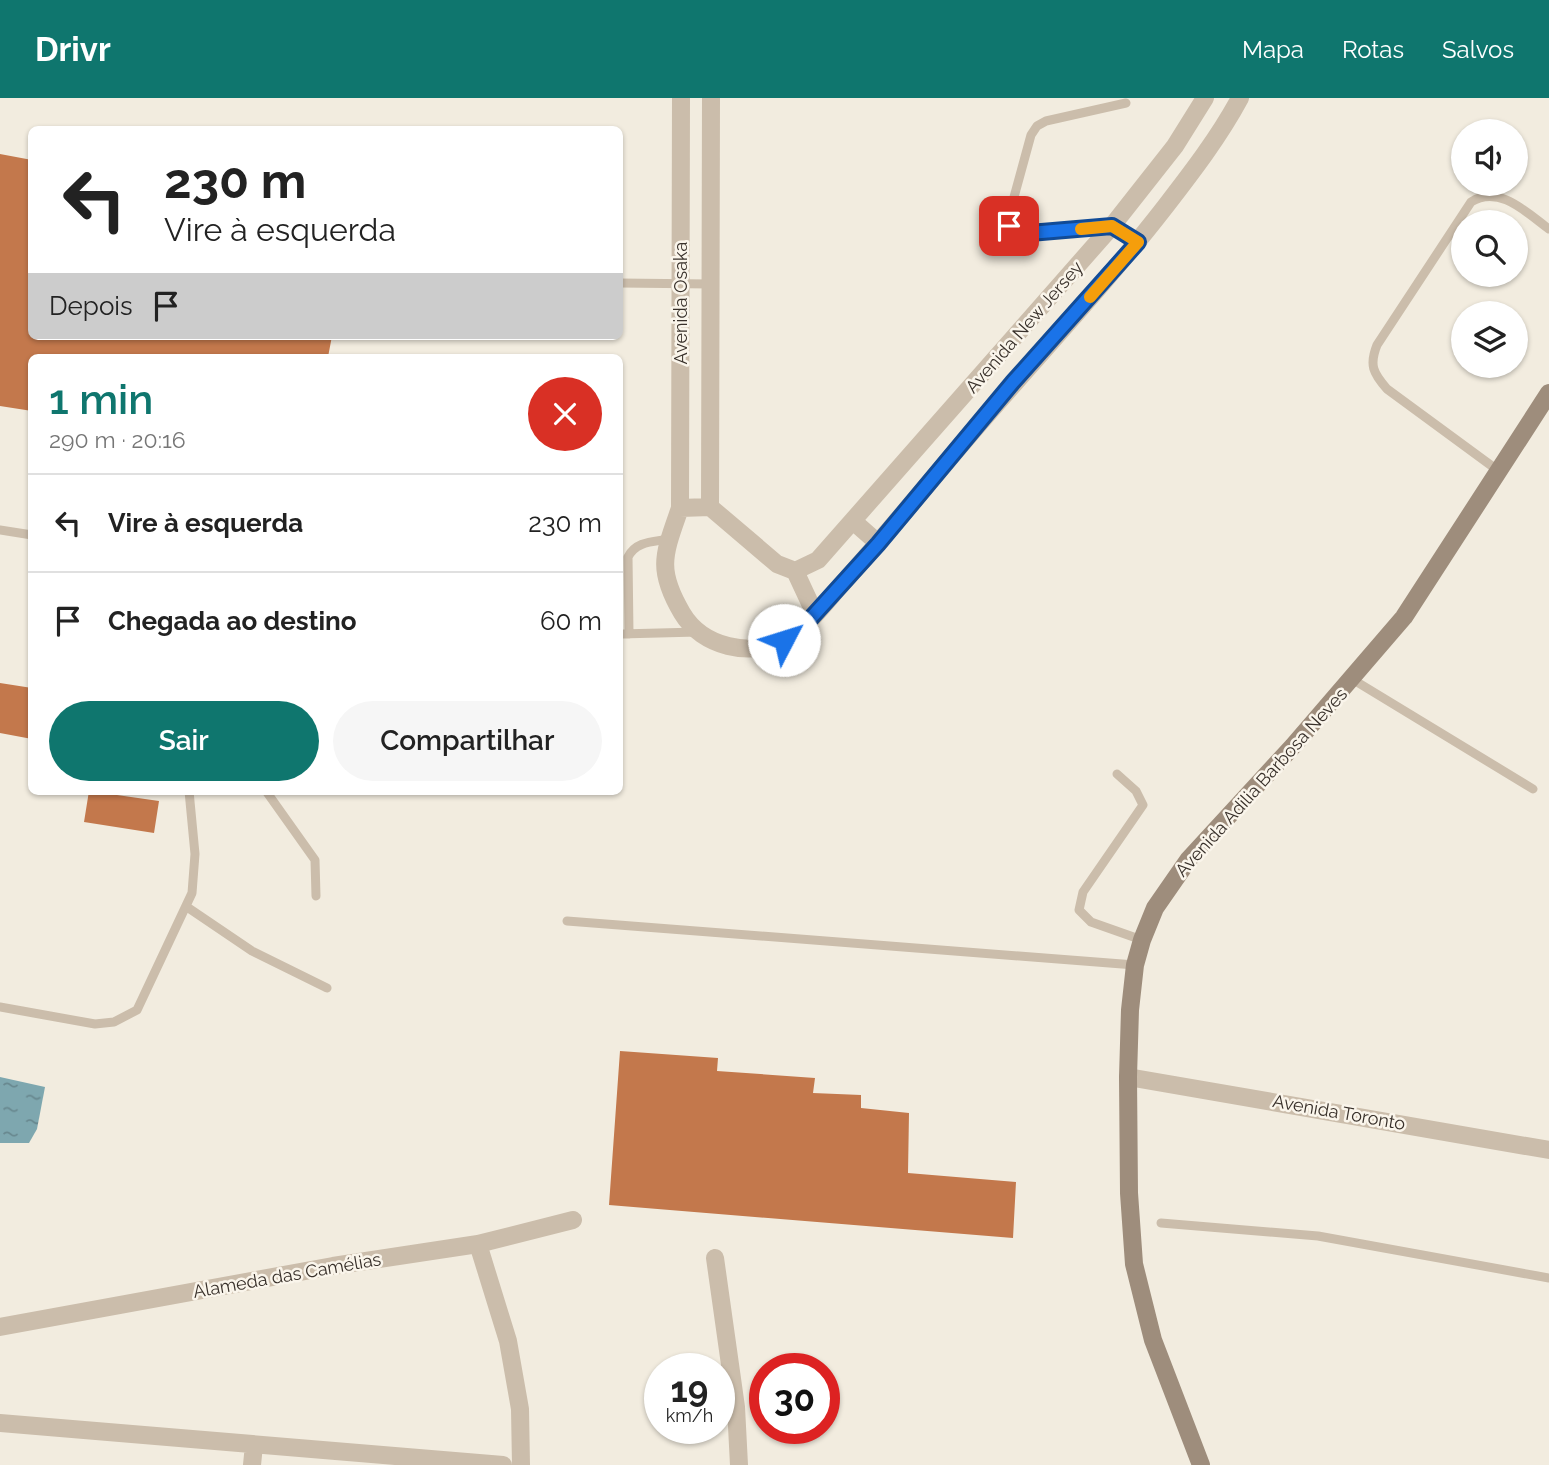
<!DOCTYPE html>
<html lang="pt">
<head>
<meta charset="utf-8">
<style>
	:root { --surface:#fff; --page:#f6f6f6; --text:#222; --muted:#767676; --line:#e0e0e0; --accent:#0f766e }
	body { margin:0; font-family:Raleway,sans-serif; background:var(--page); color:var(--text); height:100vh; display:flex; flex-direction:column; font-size:26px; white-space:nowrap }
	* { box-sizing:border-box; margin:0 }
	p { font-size:23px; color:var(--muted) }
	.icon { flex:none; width:38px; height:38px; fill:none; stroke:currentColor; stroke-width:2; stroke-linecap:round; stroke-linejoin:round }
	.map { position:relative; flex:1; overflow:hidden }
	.panel { position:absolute; left:28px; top:256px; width:595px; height:441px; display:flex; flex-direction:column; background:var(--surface); border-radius:10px; box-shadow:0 2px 5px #0004 }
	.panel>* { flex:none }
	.top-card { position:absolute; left:28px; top:28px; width:595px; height:214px; border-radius:10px; box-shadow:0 2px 5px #0004; background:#fff; color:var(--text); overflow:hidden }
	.controls { position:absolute; left:1451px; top:21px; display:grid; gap:14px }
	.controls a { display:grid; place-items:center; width:77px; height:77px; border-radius:50%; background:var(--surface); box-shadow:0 2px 5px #0004; font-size:35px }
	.speed { position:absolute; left:644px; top:1255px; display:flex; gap:14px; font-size:35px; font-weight:700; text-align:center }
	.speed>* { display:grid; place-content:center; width:91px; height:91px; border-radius:50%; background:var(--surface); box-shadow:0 2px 5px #0004; line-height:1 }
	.speed small { font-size:18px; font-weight:400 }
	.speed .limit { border:10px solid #d22; background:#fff; color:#111 }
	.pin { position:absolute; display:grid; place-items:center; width:60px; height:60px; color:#fff; margin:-30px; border-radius:14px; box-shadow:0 4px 10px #0006 }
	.me { position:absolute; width:77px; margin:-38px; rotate:50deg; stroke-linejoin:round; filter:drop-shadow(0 0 5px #0008) }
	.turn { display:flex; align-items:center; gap:24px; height:147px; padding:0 21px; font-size:32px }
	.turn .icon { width:91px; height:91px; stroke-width:2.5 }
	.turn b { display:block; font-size:49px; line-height:60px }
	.then { display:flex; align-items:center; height:66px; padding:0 21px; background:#0003; gap:14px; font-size:26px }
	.round { display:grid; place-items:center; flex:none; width:74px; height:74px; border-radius:37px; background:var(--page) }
	.overview { display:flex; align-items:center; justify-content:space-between; height:119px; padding:0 21px }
	h1 { font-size:42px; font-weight:600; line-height:52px; color:var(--accent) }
	.button { display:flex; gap:14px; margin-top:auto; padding:14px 21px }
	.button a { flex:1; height:80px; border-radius:42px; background:var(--accent); color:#fff; font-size:28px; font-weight:600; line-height:80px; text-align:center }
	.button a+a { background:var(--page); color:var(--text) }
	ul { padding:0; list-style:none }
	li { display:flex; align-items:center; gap:21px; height:98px; padding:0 21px; border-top:2px solid var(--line) }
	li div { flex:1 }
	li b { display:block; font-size:26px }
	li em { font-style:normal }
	header { display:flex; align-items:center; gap:42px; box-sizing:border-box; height:98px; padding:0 35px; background:var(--accent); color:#fff }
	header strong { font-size:33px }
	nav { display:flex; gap:38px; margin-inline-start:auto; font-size:24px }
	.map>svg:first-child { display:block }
</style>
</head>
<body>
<header>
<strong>Drivr</strong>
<nav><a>Mapa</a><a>Rotas</a><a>Salvos</a></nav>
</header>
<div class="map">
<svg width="1549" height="1367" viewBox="0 0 1549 1367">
	<defs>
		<pattern id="water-ripples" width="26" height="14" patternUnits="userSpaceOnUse" patternTransform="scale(1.75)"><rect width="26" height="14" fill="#7ea7af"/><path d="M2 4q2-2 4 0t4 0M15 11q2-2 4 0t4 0" fill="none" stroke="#68888f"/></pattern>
	</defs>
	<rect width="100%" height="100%" fill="#f2ecdf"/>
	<path fill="url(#water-ripples)" d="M0 979 45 989 37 1031 29 1045H0Z"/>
	<path fill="#c3784c" d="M0 56 32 62V238H332L328 259H32V313L0 308Z
		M0 585 32 590V641L0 635Z
		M89 693 159 703 154 735 84 724Z
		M620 953 718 960 717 973 815 980 813 995 861 997V1010L909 1015 908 1075 1016 1084 1013 1140 609 1107Z"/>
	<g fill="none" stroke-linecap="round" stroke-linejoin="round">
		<path stroke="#cbbdab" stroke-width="9" d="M1110 129 1018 136 1011 134 1008 121 1031 37 1037 28 1046 23 1126 5
			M620 185 710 186
			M1500 374 1387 291C1373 275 1369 267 1377 247L1471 104C1499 86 1527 115 1549 131
			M0 432 32 437
			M620 536 698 534
			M629 536 628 459C636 443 653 444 669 441
			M1352 581 1533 691
			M1117 676 1136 693 1143 707 1083 794 1079 812 1091 824 1142 842
			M266 693 315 762 316 798
			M187 809 252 853 327 890
			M567 823 1135 867
			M0 909 95 926 114 924 137 912 192 795 195 756 189 693
			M1161 1125 1318 1138 1549 1180"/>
		<path stroke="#cbbdab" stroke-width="18" d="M681 0 680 410C664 456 656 471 682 515 702 549 751 560 784 542 807 530 824 506 841 487 880 444 917 399 955 354 1024 272 1099 194 1165 109 1192 74 1219 39 1240 0
			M710 409 711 0
			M680 410 710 409 777 466 795 473 818 462 1112 128 1175 48 1205 0
			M853 423 878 445
			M795 473 815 516
			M1128 979 1549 1052
			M478 1146 508 1243 520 1311 521 1367
			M715 1160 736 1309 739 1367
			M0 1229 333 1168 478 1146 573 1122
			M0 1325 503 1367
			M252 1367 254 1347"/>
		<path stroke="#9e8d7c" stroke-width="18" d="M1201 1367 1153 1242 1134 1166 1129 1095 1128 979 1130 912 1135 867 1142 842 1155 810 1189 761 1293 648 1404 519 1549 295"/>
	</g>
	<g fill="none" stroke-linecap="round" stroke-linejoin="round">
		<defs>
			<path id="route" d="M784 542 802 530 878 446 1013 284 1138 144 1112 128 1018 136 1011 134 1009 128"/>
		</defs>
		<use href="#route" stroke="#114b97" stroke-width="18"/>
		<use href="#route" stroke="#1a73e8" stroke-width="12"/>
		<path stroke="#f59e0b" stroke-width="12" d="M1081 131 1112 128 1138 144 1090 199"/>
	</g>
	<g text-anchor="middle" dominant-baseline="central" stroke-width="5" stroke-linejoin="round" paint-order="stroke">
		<g font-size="18" fill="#38302a" stroke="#faf5eb">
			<text transform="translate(680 205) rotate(-90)">Avenida Osaka</text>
			<text transform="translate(1024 229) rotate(-49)">Avenida New Jersey</text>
			<text transform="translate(1261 684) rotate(-48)">Avenida Adilia Barbosa Neves</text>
			<text transform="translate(1339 1014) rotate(10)">Avenida Toronto</text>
			<text transform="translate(287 1177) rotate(-10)">Alameda das Camélias</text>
		</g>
	</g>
</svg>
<div class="controls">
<a><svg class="icon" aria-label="sound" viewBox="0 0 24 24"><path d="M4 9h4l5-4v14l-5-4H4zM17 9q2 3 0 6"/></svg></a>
<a><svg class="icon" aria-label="search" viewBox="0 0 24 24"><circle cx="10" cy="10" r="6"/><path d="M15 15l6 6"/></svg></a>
<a><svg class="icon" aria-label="layers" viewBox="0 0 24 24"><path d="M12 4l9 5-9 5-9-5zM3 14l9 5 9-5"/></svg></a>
</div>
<div class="speed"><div>19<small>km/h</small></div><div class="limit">30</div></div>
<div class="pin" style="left:1009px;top:128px;background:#d93025"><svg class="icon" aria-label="arrive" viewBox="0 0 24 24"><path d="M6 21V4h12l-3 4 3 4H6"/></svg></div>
<svg class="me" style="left:784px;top:542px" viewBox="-20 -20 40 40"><circle r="19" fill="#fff"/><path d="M0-13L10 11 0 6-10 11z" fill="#1a73e8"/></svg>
<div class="top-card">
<div class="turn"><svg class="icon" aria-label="left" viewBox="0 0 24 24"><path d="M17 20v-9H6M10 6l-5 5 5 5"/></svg><div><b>230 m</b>Vire à esquerda</div></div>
<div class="then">Depois<svg class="icon" aria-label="arrive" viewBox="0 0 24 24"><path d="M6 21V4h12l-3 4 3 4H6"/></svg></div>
</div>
<section class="panel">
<div class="overview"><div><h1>1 min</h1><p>290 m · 20:16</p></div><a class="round" style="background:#d93025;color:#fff"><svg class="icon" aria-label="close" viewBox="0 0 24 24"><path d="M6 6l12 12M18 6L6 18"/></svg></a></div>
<ul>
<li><svg class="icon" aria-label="left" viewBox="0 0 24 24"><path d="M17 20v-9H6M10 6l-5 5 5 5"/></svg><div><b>Vire à esquerda</b></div><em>230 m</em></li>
<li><svg class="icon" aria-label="arrive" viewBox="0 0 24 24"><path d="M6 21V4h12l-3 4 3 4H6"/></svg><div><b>Chegada ao destino</b></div><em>60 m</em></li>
</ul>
<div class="button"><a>Sair</a><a>Compartilhar</a></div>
</section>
</div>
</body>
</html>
